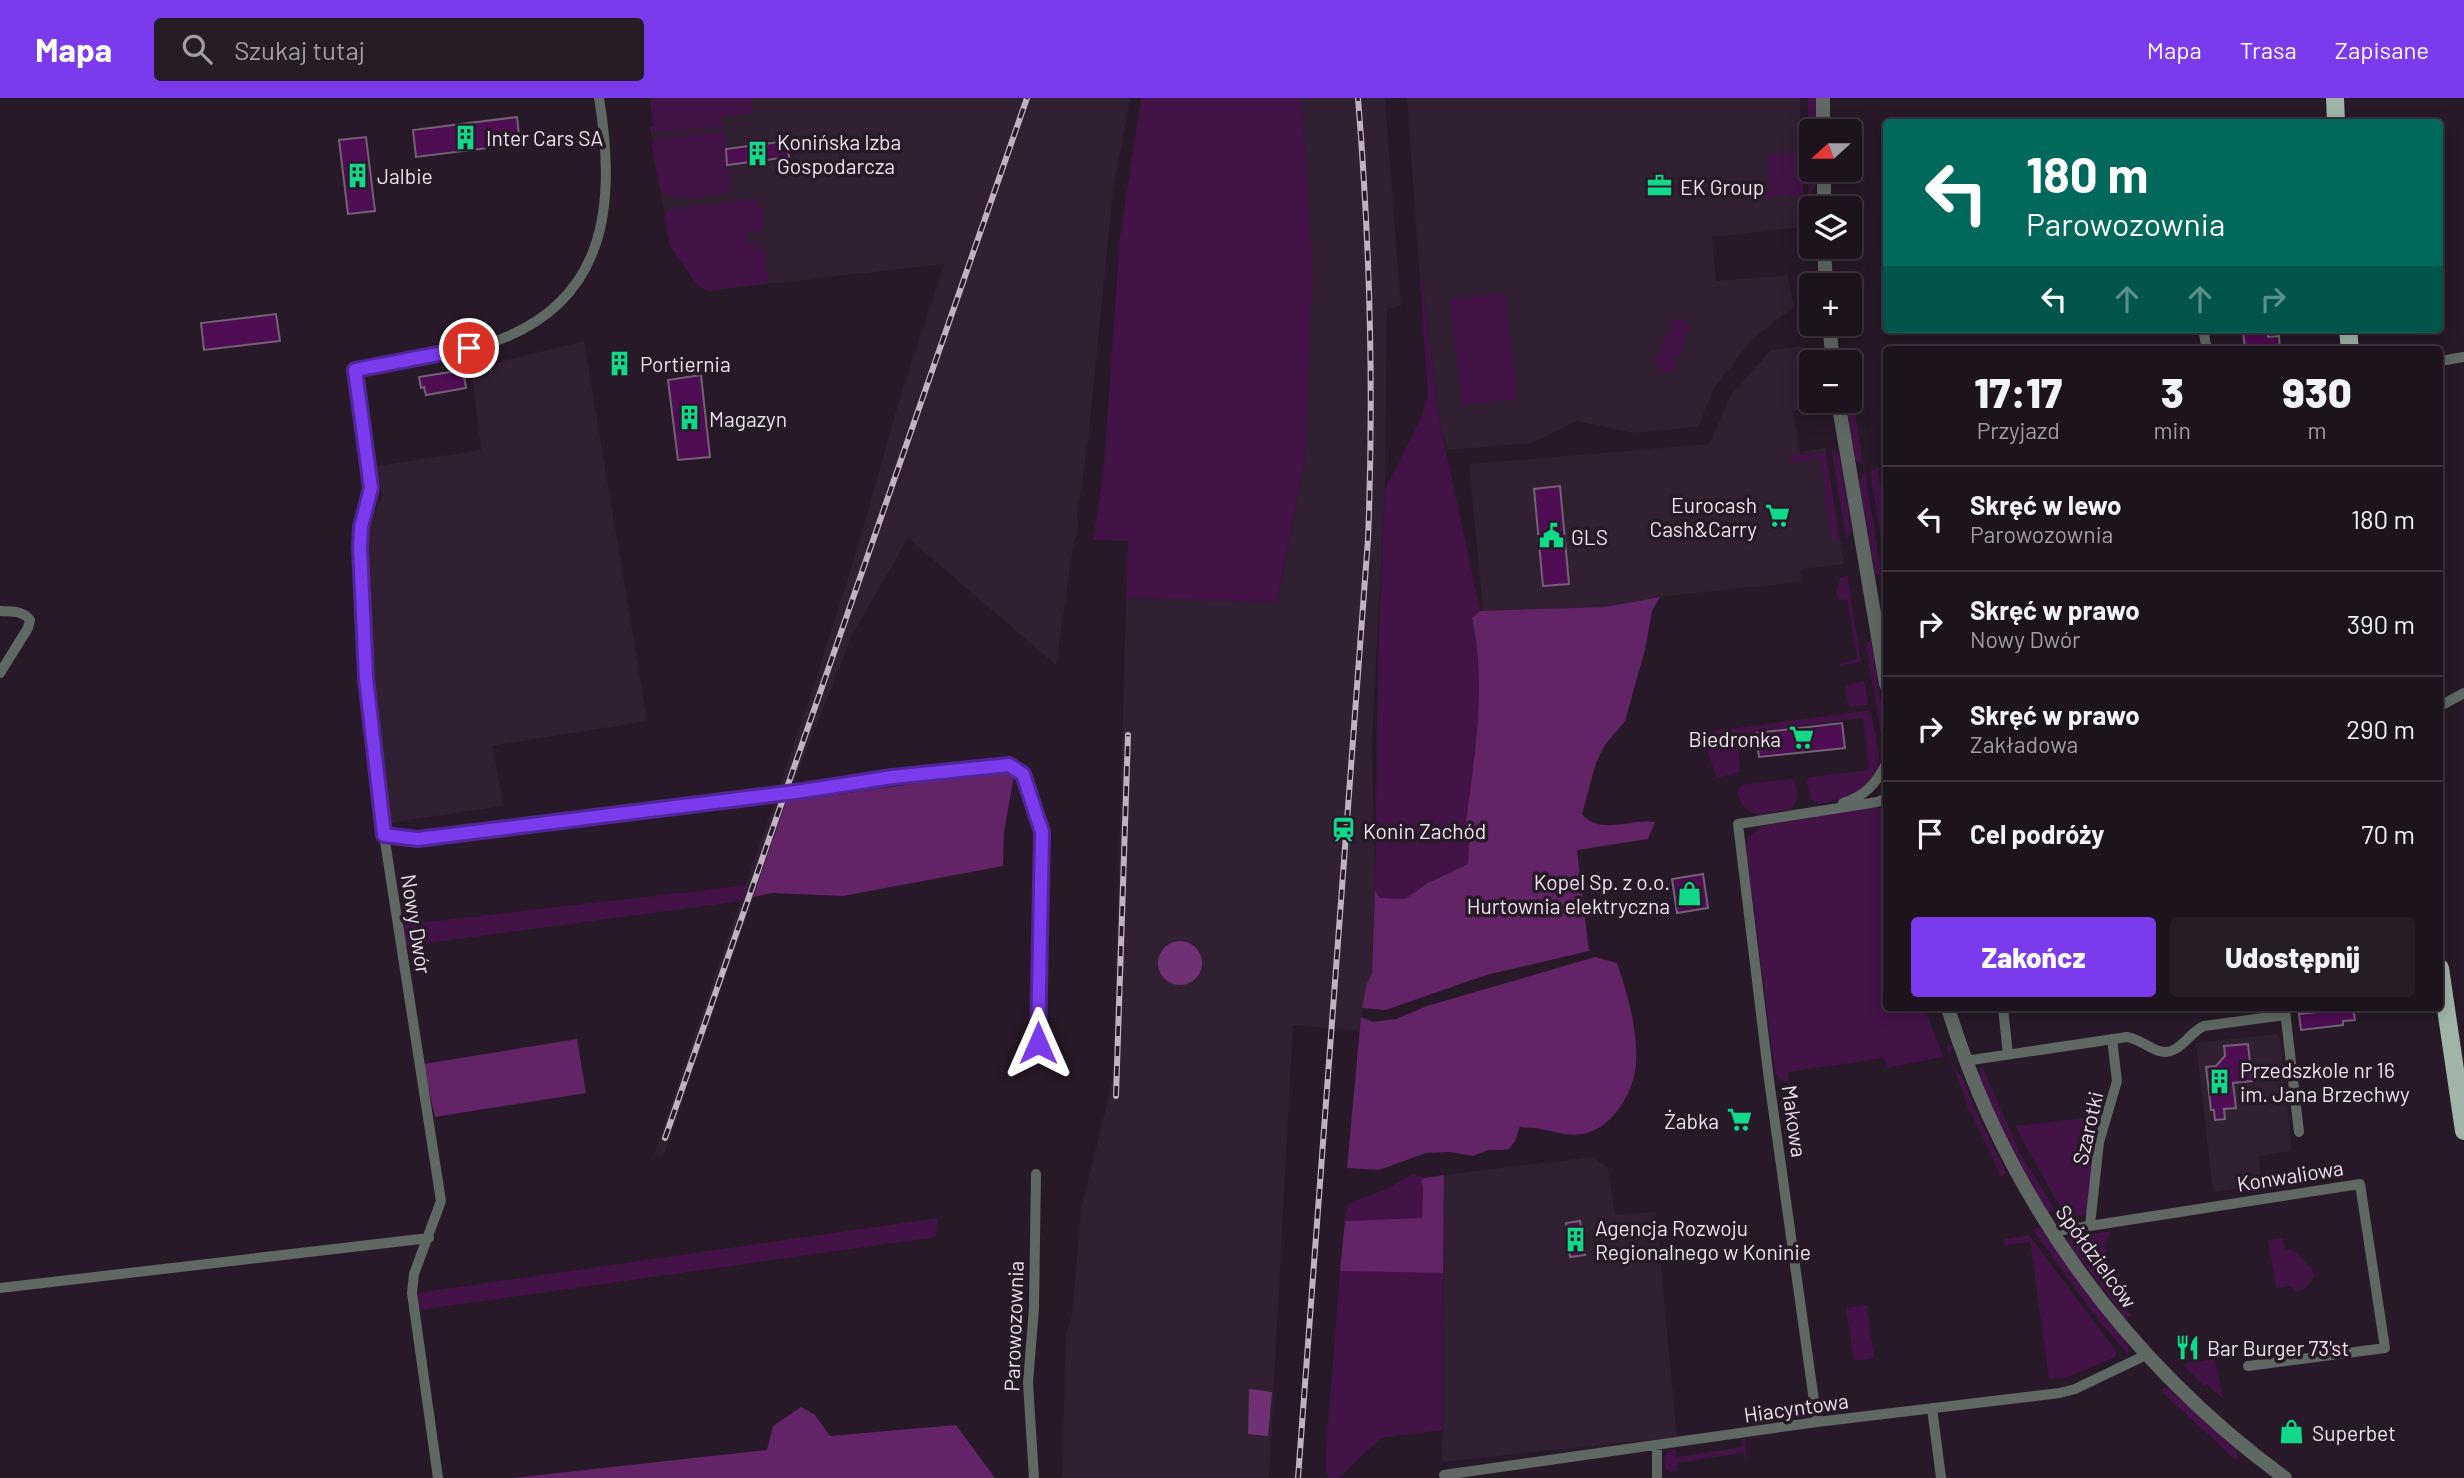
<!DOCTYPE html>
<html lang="pl">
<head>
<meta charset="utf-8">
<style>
	:root { --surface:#1d131d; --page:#251c26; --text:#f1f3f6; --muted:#a09ea4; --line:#3b323b; --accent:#7c3aed }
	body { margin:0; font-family:Barlow,sans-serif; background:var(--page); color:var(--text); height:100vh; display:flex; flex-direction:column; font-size:26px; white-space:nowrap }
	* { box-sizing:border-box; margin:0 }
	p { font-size:23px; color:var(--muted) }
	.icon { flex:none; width:38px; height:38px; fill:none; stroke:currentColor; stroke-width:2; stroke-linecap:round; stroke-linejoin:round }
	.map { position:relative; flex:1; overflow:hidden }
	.panel { position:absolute; left:1883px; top:248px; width:560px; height:665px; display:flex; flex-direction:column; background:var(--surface); border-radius:7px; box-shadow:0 4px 18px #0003,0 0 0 2px var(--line) }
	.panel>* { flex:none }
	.banner { position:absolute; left:1883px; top:21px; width:560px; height:214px; border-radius:7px; box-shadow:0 4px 18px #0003,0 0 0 2px var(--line); background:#00695c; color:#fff; overflow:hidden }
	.needle { width:46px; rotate:249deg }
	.buttons { position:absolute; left:1799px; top:21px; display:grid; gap:14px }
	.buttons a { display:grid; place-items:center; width:63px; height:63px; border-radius:7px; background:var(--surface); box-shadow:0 4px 18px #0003,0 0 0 2px var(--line); font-size:35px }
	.pin { position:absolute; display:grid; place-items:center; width:60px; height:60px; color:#fff; margin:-30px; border:4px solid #fff; border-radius:50%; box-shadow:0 2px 7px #0007 }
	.me { position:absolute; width:77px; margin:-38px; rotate:0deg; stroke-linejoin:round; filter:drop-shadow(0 0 5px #0008) }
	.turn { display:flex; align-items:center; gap:24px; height:147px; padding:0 28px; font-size:32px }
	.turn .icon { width:91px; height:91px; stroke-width:2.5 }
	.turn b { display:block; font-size:49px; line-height:60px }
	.lanes { display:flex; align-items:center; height:66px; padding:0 28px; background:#0003; justify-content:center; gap:35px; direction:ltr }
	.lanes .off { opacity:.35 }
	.eta { display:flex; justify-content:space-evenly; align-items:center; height:119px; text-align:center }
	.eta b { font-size:42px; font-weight:800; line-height:49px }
	.primary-button { display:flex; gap:14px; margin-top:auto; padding:14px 28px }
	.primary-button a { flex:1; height:80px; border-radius:7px; background:var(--accent); color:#fff; font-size:28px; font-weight:800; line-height:80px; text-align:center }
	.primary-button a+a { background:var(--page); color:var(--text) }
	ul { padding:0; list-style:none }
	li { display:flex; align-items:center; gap:21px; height:105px; padding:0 28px; border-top:2px solid var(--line) }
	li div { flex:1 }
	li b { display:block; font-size:26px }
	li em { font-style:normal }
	header { display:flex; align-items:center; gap:42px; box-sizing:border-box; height:98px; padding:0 35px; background:var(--accent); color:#fff }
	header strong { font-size:33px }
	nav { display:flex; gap:38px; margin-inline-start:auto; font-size:24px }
	.search { width:490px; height:63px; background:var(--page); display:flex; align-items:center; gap:18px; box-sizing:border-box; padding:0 24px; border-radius:7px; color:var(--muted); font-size:26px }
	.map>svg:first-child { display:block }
</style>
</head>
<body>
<header>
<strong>Mapa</strong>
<div class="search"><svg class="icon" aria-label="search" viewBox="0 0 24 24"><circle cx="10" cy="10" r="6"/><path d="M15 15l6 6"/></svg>Szukaj tutaj</div>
<nav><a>Mapa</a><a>Trasa</a><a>Zapisane</a></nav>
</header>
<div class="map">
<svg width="2464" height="1380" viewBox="0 0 2464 1380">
	<rect width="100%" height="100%" fill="#271927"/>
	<path fill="#311f32" d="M650 0H1130L1113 93 1088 343 1077 420 1079 424 1077 438 1074 441 1056 567 908 440 852 537 786 705 663 1059 654 1057 811 596 856 455 901 296 944 166 708 193 698 188 670 148 650 29 654 28Z
		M1301 0H1385L1401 208 1387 211 1385 390 1372 645 1375 792 1372 875 1366 888 1359 933 1293 927 1269 1380H1062L1066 1236 1072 1217 1081 1111 1113 981 1126 500 1277 504 1304 366 1308 109Z
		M1407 0H1800L1802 129 1712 139 1716 183 1788 177 1794 209 1752 241 1714 291 1698 329 1634 335 1576 323 1532 345 1447 352 1439 320 1423 188 1419 170Z
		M584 243 647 623 492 648 504 708 388 725 371 539 366 432 382 399 377 368 481 352 471 271Z
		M1804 248 1814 310 1793 313 1800 354 1825 350 1844 466 1803 471 1800 473 1801 484 1660 499 1605 509 1483 513 1469 366 1709 346 1731 297 1771 252Z
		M2277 936 2280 941 2292 1053 2259 1058 2261 1087 2213 1094 2196 945Z
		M1593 1059 1608 1070 1615 1117 1656 1114 1677 1339 1442 1364 1444 1077Z"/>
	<path fill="#431347" d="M655 0H751L753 15 721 19 722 26 719 29 654 35 650 4Z
		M1141 0H1301L1313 173 1304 366 1277 504 1126 500 1128 443 1093 442 1103 379 1120 139Z
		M1808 0H1816V33H1811V72H1816V87L1809 97Z
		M720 33 724 35 731 94C708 97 676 108 659 90L652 46 655 41Z
		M1802 54 1803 97 1761 99 1760 95 1770 94 1767 57Z
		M753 101 762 111 764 132 745 135 746 144 756 143V150L765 149 768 181 765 186 708 193 698 188 670 148 665 119 669 112 675 111Z
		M1419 170 1423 188 1439 320 1480 513 1472 521C1487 590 1474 662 1465 732L1469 743 1468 766 1428 785 1405 801 1380 800 1375 792 1378 555 1385 391 1422 318 1428 298Z
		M1505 195 1517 301 1462 307 1450 201Z
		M1675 221H1681L1691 230 1684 234C1688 246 1683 255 1674 264L1677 271 1672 274 1662 273 1653 262 1661 259 1662 244 1673 230 1670 223Z
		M1850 284 1863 366H1861L1855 361 1846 303H1850Z
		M1831 350 1839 356 1852 434 1846 440Z
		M1805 354 1806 357 1826 354 1839 441H1832L1820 361 1791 365 1790 358Z
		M1878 370 1886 427V472L1870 374Z
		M1865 374 1882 479 1875 475 1859 382Z
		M1847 477 1861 564 1840 568 1839 566 1857 561 1847 501 1838 502 1836 493 1840 480Z
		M1871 542 1886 636 1885 661 1865 545Z
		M1863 583 1865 585 1868 607 1849 609 1845 588Z
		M1870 612C1873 625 1881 655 1879 667 1874 692 1842 702 1819 706L1810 701 1807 683 1810 679 1869 672 1863 620 1753 634 1754 643 1738 645 1740 674 1717 680 1700 635Z
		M1791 681 1795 682 1798 700 1791 711C1764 715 1748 725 1737 695L1741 687Z
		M1871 709 1881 710 1882 713 1886 714V910H1925L1943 959 1887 970 1885 960 1788 974 1789 984 1783 983 1775 975 1746 749 1748 739 1762 728Z
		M748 787 742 803 405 848 402 827Z
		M1951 947 1950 958 1955 971 1963 980 1972 1005 2006 1074 2002 1080 1967 1007 1946 948Z
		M1982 968 2019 1053 2054 1110 2048 1115C2020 1071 1997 1024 1978 975Z
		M2102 1018 2087 1116 2066 1120 2015 1028Z
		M1413 1076 1424 1080 1421 1084 1423 1089 1422 1120 1345 1123 1343 1128 1348 1106 1386 1091Z
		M938 1120 936 1139 419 1212 417 1195Z
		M2039 1129 2128 1247V1257L2093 1215 2033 1132Z
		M2111 1133 2105 1146 2107 1163 2098 1165 2079 1138Z
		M2071 1136 2131 1217 2126 1221 2069 1146 2068 1141Z
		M2029 1137 2117 1254 2115 1259 2068 1279 2049 1281 2030 1144 2004 1147 2003 1141Z
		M2283 1140 2285 1153 2293 1151 2312 1171 2314 1178C2309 1187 2305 1194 2294 1193L2290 1188 2276 1190 2268 1142Z
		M1340 1173 1443 1175 1442 1332 1381 1340 1338 1380H1329L1326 1375V1350Z
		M1867 1207 1874 1260 1854 1263 1846 1210Z
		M2215 1261 2223 1301 2207 1286 2204 1288 2182 1266Z
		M2165 1288 2237 1352V1363L2162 1294Z
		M1742 1341H1745L1747 1362 1743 1355 1677 1365 1678 1373 1670 1374 1665 1370 1664 1360 1668 1352 1675 1351 1676 1359 1742 1349Z"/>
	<path fill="#632367" d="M1660 499 1652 513 1645 552 1625 623 1605 647 1596 665 1582 716C1600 738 1630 720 1655 724L1648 741 1577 752 1589 853 1486 877 1386 912 1362 910 1366 888 1372 875 1375 792 1380 800 1405 801 1428 785 1468 766 1469 743 1465 732C1474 662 1487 590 1472 520L1480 513 1605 509Z
		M1002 673 1014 678 1004 734 1003 768 843 798 772 795 753 799 786 704Z
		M1595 859 1617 865C1628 897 1638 932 1636 966 1634 994 1612 1031 1583 1036 1566 1039 1550 1032 1535 1030 1529 1029 1527 1031 1520 1028L1515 1043 1509 1051 1502 1052H1488L1473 1058 1450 1054 1426 1055 1379 1072 1347 1070 1361 919 1373 924 1396 921 1427 908Z
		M577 941 586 995 435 1019 423 966Z
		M1444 1077 1443 1175 1340 1173 1345 1123 1422 1120 1423 1089 1421 1084 1424 1080Z
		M801 1309 815 1317 830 1338 956 1327 995 1380H512L767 1352 773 1328Z"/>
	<path fill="#703174" d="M1158 865a22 22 0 1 1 44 0a22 22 0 1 1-44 0Z
		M1249 1291 1272 1294 1268 1338 1248 1336Z"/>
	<path fill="#4f0d53" stroke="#726273" stroke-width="2" d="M517 19 520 46 416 59 413 32Z
		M366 39 375 113 348 116 339 42Z
		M787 43 789 59 727 67 726 51Z
		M276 216 280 243 204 252 201 225Z
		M2243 231H2265L2268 232V239L2279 238 2280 252H2245Z
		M463 272 466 290 426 297 424 289 421 290 419 279Z
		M701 277 710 359 678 362 668 282Z
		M1560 388 1569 486 1543 488 1534 391Z
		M1842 625 1845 650 1759 659 1756 635Z
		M1703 776 1708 810 1677 815 1672 781Z
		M2353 910 2355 922 2343 923V927L2301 932 2299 916Z
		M2248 946 2252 983 2233 985 2236 1010 2224 1011 2225 1021 2215 1022 2214 1012H2211L2206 969 2216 968 2225 958 2224 948Z
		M1580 1123 1585 1157 1570 1159 1566 1125Z"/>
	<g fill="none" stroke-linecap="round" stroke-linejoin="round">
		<path stroke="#5f6862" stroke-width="10" d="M2203 231 2207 252
			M2440 263 2464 259
			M0 513C12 514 22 512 30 522L28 530 0 575
			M2440 608 2464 595
			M1843 705C1865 698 1876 686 1886 666
			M384 737 418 741 803 693 892 679 1009 667 1023 676 1042 734 1039 945
			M2003 910 2008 956
			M2285 913 2299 1034
			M1965 963 2127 939C2140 941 2148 950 2159 953 2179 959 2189 934 2204 928L2285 917
			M2090 1127 2099 1044 2117 983 2112 941
			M2051 1134 2360 1086 2385 1250 2248 1268
			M0 1190 429 1140
			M1932 1310 1941 1380
			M1817 1324 1769 982 1738 726 1877 704 1886 700
			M438 1380 412 1195 414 1176 441 1103 384 737 366 580 360 449 361 429 371 390 355 272C399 262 445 259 487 246 607 208 617 107 599 0
			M1034 1380 1028 1285 1034 1210 1036 1076
			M1445 1380 1444 1377 1817 1324 2060 1295 2075 1291 2146 1257
			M1657 1380V1348"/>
		<path stroke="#5f6862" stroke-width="14" d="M1823 0V33
			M1824 72V110
			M1824 149 1826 187
			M1829 226 1833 264
			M1838 303 1886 586
			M1948 910C2006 1099 2125 1263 2285 1380"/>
		<path stroke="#a0b4a7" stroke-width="18" d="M2335 0 2336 24
			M2348 231 2350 252
			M2440 870 2464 1033"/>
		<defs>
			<path id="rail" d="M1116 998 1128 637
				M665 1040 1027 0
				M1298 1380 1368 441C1374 294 1370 147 1358 0"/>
		</defs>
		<use href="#rail" stroke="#beb3be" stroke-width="6"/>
		<use href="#rail" stroke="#271927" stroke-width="3.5" stroke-dasharray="10" stroke-linecap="butt"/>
	</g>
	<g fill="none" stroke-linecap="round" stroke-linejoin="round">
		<defs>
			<path id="route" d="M469 250 355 272 371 390 361 429 360 450 366 580 384 737 418 741 803 693 892 679 1009 667 1023 676 1042 734 1038 945"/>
		</defs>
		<use href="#route" stroke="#51269a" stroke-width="18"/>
		<use href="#route" stroke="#7c3aed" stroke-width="12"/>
	</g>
	<defs>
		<symbol id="building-bare" viewBox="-9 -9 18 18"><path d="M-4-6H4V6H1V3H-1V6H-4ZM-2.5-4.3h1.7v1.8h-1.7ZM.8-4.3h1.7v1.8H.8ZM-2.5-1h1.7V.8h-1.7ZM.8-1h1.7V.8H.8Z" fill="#11d98a" stroke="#271927" stroke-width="2.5" paint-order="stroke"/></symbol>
		<symbol id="office-bare" viewBox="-9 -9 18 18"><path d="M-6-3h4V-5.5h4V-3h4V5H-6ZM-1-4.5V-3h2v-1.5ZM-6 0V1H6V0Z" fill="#11d98a" stroke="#271927" stroke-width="2.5" paint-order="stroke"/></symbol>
		<symbol id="supermarket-bare" viewBox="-9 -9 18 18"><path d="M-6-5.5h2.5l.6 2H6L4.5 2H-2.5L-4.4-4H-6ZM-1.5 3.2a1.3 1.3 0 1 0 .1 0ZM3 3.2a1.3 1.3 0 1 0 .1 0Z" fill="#11d98a" stroke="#271927" stroke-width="2.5" paint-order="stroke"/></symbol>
		<symbol id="civic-bare" viewBox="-9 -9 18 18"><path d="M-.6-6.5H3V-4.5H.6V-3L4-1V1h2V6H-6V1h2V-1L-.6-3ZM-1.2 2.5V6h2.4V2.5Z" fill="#11d98a" stroke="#271927" stroke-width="2.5" paint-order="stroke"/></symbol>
		<symbol id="station-bare" viewBox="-9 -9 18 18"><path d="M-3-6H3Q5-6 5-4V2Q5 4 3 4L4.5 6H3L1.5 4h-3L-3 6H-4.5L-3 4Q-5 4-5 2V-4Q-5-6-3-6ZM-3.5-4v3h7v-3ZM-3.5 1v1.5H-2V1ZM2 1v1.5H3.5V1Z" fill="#11d98a" stroke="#271927" stroke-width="2.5" paint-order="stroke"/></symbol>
		<symbol id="shop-bare" viewBox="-9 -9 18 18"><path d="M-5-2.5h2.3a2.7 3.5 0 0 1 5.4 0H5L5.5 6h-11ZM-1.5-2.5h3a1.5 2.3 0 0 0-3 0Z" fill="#11d98a" stroke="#271927" stroke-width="2.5" paint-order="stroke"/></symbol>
		<symbol id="restaurant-bare" viewBox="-9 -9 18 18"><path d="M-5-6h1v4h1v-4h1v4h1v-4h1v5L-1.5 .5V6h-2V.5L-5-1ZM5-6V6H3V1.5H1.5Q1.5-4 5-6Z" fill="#11d98a" stroke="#271927" stroke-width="2.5" paint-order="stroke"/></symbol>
	</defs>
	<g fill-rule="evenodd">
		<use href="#building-bare" x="448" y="22" width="35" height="35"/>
		<use href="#building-bare" x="740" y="38" width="35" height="35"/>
		<use href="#building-bare" x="340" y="60" width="35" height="35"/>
		<use href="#office-bare" x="1642" y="70" width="35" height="35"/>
		<use href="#building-bare" x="602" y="248" width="35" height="35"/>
		<use href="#building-bare" x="672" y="302" width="35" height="35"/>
		<use href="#supermarket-bare" x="1760" y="400" width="35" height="35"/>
		<use href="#civic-bare" x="1534" y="420" width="35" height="35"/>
		<use href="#supermarket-bare" x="1784" y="622" width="35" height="35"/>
		<use href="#station-bare" x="1326" y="714" width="35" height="35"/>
		<use href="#shop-bare" x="1672" y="778" width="35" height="35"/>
		<use href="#building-bare" x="2202" y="966" width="35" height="35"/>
		<use href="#supermarket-bare" x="1722" y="1004" width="35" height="35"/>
		<use href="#building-bare" x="1558" y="1124" width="35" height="35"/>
		<use href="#restaurant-bare" x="2170" y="1232" width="35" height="35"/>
		<use href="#shop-bare" x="2274" y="1316" width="35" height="35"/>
	</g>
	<g text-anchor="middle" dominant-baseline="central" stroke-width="7" stroke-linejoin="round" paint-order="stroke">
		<g font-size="21" fill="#ece2ec" stroke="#271927" text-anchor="start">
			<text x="486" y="39">Inter Cars SA</text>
			<text x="777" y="43">Konińska Izba<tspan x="777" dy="24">Gospodarcza</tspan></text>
			<text x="377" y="77">Jalbie</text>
			<text x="1680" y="88">EK Group</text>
			<text x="640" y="265">Portiernia</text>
			<text x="709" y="320">Magazyn</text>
			<text x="1757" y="406" text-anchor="end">Eurocash<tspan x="1757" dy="24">Cash&amp;Carry</tspan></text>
			<text x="1571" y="438">GLS</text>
			<text x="1781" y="640" text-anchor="end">Biedronka</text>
			<text x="1363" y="732">Konin Zachód</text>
			<text x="1670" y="783" text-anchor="end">Kopel Sp. z o.o.<tspan x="1670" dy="24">Hurtownia elektryczna</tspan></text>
			<text x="2240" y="971">Przedszkole nr 16<tspan x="2240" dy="24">im. Jana Brzechwy</tspan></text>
			<text x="1719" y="1022" text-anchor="end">Żabka</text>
			<text x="1595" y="1129">Agencja Rozwoju<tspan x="1595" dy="24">Regionalnego w Koninie</tspan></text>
			<text x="2207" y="1249">Bar Burger 73'st</text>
			<text x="2312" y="1334">Superbet</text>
		</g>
		<g font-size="21" fill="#ece2ec" stroke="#271927">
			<text transform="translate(417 826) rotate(81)">Nowy Dwór</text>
			<text transform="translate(1795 1023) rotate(82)">Makowa</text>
			<text transform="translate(2087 1030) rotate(-77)">Szarotki</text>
			<text transform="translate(2290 1077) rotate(-9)">Konwaliowa</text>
			<text transform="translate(2097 1158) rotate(54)">Spółdzielców</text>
			<text transform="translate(1013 1228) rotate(-88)">Parowozownia</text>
			<text transform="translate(1796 1309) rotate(-8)">Hiacyntowa</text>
		</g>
	</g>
</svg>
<div class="buttons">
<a><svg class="needle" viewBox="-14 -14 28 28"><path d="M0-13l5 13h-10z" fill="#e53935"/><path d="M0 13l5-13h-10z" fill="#a09ea4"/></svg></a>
<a><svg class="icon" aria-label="layers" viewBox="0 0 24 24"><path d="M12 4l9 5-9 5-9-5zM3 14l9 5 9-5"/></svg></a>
<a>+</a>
<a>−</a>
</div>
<div class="pin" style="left:469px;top:250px;background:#d93025"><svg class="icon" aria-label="arrive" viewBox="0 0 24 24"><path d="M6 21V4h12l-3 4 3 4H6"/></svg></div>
<svg class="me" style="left:1038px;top:945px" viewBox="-20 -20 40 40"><path d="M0-17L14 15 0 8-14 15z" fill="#7c3aed" stroke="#fff" stroke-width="4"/></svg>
<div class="banner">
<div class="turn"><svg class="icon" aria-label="left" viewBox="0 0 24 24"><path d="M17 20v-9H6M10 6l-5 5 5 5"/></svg><div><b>180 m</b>Parowozownia</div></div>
<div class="lanes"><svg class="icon" aria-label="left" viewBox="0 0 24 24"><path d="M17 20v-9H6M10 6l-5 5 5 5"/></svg><svg class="icon off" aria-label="ahead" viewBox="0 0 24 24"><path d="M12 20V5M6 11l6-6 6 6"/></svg><svg class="icon off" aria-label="ahead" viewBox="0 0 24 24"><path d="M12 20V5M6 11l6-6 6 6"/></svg><svg class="icon off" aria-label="right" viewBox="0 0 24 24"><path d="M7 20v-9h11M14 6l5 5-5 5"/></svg></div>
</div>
<section class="panel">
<div class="eta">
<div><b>17:17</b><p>Przyjazd</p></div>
<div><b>3</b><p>min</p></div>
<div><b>930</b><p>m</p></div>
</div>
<ul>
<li><svg class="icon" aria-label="left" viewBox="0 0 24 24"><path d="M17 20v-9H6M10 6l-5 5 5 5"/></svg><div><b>Skręć w lewo</b><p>Parowozownia</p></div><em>180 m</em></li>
<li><svg class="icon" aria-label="right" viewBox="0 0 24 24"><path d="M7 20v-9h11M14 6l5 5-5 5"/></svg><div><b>Skręć w prawo</b><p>Nowy Dwór</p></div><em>390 m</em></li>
<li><svg class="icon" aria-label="right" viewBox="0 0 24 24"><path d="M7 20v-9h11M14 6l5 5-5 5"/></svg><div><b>Skręć w prawo</b><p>Zakładowa</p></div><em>290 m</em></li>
<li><svg class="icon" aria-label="arrive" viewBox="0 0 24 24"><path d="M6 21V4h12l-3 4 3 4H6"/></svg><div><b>Cel podróży</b></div><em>70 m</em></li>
</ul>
<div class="primary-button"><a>Zakończ</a><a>Udostępnij</a></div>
</section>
</div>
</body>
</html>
